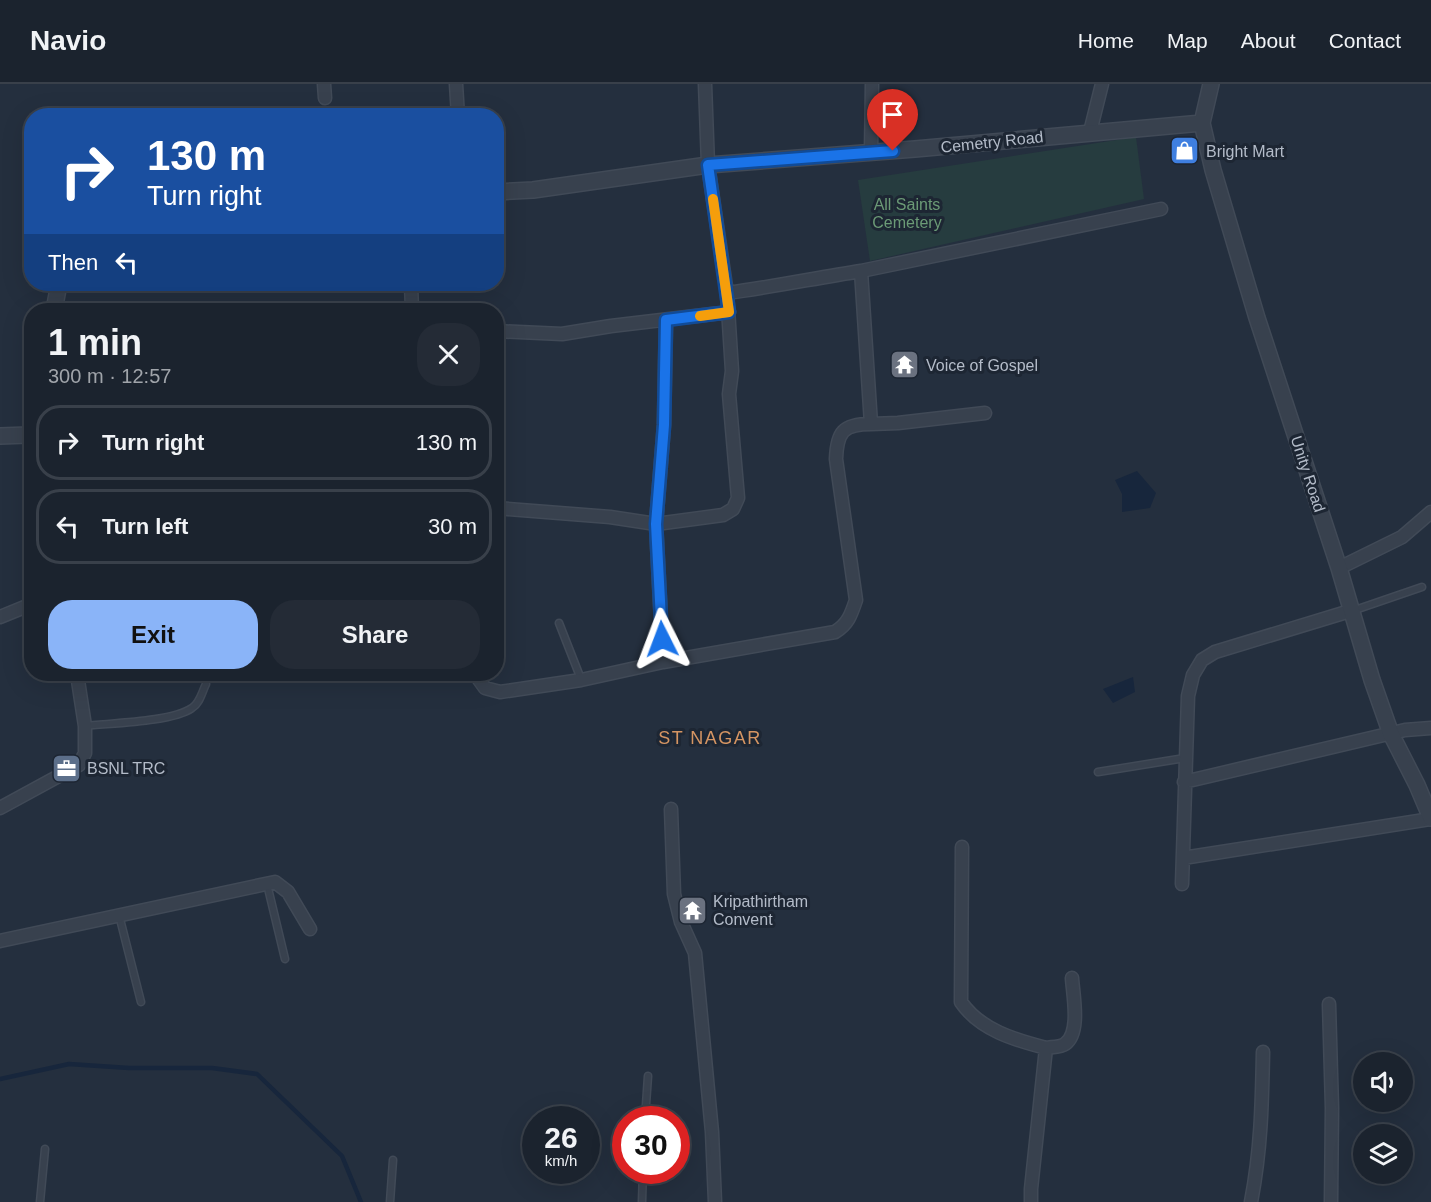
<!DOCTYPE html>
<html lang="en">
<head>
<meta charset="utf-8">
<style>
	:root { --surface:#1b232e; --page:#242b36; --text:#f1f3f6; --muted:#a0a4aa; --line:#39404a; --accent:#8ab4f8 }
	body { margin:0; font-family:Arial,sans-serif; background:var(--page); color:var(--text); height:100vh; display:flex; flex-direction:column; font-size:22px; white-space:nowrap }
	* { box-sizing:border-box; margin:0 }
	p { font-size:20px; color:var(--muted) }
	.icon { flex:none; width:33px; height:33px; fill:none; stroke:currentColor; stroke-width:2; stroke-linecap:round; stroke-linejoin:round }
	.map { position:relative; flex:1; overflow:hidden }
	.details { position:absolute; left:24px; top:219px; width:480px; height:378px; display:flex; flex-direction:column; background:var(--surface); border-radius:24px; box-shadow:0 6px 24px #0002,0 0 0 2px var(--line) }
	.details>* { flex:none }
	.top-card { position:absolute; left:24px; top:24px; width:480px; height:183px; border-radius:24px; box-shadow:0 6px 24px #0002,0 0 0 2px var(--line); background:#1a4fa0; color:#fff; overflow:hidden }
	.fabs { position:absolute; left:1353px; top:968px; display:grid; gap:12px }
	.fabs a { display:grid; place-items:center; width:60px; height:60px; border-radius:50%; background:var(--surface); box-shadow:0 6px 24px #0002,0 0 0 2px var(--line); font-size:30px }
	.speed { position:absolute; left:522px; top:1022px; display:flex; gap:12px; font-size:30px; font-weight:700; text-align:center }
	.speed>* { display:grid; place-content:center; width:78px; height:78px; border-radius:50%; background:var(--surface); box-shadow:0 6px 24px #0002,0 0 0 2px var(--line); line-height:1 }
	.speed small { font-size:15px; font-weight:400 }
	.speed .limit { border:9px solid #d22; background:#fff; color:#111 }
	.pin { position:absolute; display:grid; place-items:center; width:51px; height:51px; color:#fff; margin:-62px -26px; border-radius:50% 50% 50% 0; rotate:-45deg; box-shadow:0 0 6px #0007 }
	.pin .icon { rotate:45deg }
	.me { position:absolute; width:66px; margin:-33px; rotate:357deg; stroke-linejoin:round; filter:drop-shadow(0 0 4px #0008) }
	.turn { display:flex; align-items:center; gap:21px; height:126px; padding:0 24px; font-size:27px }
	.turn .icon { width:78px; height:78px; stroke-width:2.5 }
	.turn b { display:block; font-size:42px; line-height:51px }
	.then { display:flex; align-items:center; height:57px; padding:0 24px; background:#0003; gap:12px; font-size:22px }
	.round { display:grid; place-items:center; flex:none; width:63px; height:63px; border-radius:24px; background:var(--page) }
	.head { display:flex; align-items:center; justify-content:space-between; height:102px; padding:0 24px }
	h1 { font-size:36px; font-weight:800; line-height:45px }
	.primary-button { display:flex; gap:12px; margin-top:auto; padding:12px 24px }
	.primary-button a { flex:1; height:69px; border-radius:24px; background:var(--accent); color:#111; font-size:24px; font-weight:800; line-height:69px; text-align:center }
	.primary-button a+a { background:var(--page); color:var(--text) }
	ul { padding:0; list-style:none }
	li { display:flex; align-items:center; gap:18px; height:75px; margin:0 12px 9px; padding:0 12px; border:3px solid var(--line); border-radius:24px }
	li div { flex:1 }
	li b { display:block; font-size:22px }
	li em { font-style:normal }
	header { display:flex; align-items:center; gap:36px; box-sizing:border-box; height:84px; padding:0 30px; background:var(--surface); border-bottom:2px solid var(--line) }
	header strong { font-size:28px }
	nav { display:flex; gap:33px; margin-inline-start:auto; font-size:21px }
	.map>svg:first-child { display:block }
</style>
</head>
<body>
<header>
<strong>Navio</strong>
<nav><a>Home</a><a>Map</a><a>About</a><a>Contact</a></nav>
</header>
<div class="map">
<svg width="1431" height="1118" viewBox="0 0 1431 1118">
	<rect width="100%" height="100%" fill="#242f3e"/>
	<path fill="#263c3f" d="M1136 53 1144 115 870 177 858 96Z"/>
	<path fill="#17263c" d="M1137 387 1156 409 1150 424 1122 428V410L1115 396Z
		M1133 593 1135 608 1113 619 1103 605Z"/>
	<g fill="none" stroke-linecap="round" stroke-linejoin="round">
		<path stroke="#17263c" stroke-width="4.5" d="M0 995 69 980 129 984H212L257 990 342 1072 361 1118"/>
		<defs>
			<path id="service" d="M1352 527 1422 503
				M559 539 581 595
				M85 642C111 639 172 638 192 624 200 619 202 608 206 600
				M1098 688 1185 674
				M267 800 285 875
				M119 831 141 918
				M645 1035 648 992
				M40 1118 45 1065
				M390 1118 393 1076
				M642 1118 643 1086"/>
			<path id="minor" d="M324 0 325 14
				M456 0 458 32
				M705 0 708 81 727 209C772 203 816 194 861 187L871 340 898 339 985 329
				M1090 48 1102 0
				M871 69 872 0
				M861 187 1161 125
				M411 200 412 226
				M496 247 562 250 611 242 729 228
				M28 351 32 368
				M496 424 610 433 656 440 664 341 666 236
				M1339 484 1402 453 1431 428
				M0 533 32 520
				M663 578 656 440 723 431 733 425 738 414 729 310 732 287 727 209
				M475 590 485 604 500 608 581 596 663 578 835 548C848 540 851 531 856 516L836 375C837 348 843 340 871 340
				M1184 698 1405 646 1431 644
				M0 724 79 681 85 669V642L77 590
				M671 725 674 810 681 838 695 869 712 1048 715 1118
				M962 763 961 918C980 946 1015 956 1046 964
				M1183 774 1431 735
				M1182 800 1188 612 1193 591 1202 576 1215 568 1350 527
				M0 857 275 798 288 808 310 845
				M1329 920 1332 1024 1331 1118
				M1031 1118V1105L1046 964C1052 963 1061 963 1065 960 1081 949 1073 911 1072 894
				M1251 1118C1261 1066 1262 1021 1263 968"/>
			<path id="tertiary" d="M1211 0 1202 39 1213 86 1257 234 1339 484 1372 596 1391 650 1417 701 1431 734
				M496 108 533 106 708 81 915 65 1202 39
				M54 226 59 200
				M0 352 28 351 32 348"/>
		</defs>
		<use href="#service" stroke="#414a57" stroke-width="9"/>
		<use href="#minor" stroke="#414a57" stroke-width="15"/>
		<use href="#tertiary" stroke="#414a57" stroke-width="18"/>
		<use href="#service" stroke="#38414e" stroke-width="6"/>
		<use href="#minor" stroke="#38414e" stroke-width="12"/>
		<use href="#tertiary" stroke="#38414e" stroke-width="15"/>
	</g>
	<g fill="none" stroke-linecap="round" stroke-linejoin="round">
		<defs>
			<path id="route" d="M662 555 656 440 664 341 666 236 729 228 708 81 893 67"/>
		</defs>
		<use href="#route" stroke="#114b97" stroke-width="15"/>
		<use href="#route" stroke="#1a73e8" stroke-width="10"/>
		<path stroke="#f59e0b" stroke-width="10" d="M700 232 729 228 713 115"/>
	</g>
	<defs>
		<symbol id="shop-square" viewBox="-11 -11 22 22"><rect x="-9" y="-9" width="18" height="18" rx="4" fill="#3f7fe0" stroke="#1d2633"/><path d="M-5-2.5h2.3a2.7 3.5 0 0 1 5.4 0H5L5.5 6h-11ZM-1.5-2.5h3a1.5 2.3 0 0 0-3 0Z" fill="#fff"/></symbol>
		<symbol id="temple-square" viewBox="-11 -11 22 22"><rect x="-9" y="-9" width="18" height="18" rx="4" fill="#6b7280" stroke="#1d2633"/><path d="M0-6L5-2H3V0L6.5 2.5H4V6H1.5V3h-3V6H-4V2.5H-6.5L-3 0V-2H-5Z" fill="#fff"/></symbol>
		<symbol id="office-square" viewBox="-11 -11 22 22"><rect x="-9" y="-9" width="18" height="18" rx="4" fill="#5c6f8a" stroke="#1d2633"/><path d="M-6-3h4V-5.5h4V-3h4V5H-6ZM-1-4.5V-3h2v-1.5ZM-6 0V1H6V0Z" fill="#fff"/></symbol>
	</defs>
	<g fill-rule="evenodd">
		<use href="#shop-square" x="1168" y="50" width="33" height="33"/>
		<use href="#temple-square" x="888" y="264" width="33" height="33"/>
		<use href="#office-square" x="50" y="668" width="33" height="33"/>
		<use href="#temple-square" x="676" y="810" width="33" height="33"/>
	</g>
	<g text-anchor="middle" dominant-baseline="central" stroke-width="6" stroke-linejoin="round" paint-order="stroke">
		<g font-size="16" fill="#b4bcc9" stroke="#1d2633">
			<text transform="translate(992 58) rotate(-6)">Cemetry Road</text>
			<text transform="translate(1308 390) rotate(72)">Unity Road</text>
		</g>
		<g font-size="16" fill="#b4bcc9" stroke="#1d2633" text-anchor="start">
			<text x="1206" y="67">Bright Mart</text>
			<text x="926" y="281">Voice of Gospel</text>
			<text x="87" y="684">BSNL TRC</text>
			<text x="713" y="817">Kripathirtham<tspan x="713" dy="18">Convent</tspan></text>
		</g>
		<g font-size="16" fill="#6b9a76" stroke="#1d2633">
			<text x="907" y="120">All Saints<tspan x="907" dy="18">Cemetery</tspan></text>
		</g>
		<g font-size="18" letter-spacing="1.5" fill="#d59563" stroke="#1d2633">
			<text x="710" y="654">ST NAGAR</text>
		</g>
	</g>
</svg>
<div class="fabs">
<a><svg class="icon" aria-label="sound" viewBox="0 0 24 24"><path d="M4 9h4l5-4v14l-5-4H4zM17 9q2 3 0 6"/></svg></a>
<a><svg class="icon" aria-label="layers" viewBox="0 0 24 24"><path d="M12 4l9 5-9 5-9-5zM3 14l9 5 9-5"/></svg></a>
</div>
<div class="speed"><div>26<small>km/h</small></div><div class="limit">30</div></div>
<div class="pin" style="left:893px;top:67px;background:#d93025"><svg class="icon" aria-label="arrive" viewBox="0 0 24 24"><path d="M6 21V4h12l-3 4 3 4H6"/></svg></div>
<svg class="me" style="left:662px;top:555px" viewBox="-20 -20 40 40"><path d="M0-17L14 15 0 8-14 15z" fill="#1a73e8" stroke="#fff" stroke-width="4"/></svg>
<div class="top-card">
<div class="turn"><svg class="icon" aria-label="right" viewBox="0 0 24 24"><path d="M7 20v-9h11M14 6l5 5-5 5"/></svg><div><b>130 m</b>Turn right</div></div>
<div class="then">Then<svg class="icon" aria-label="left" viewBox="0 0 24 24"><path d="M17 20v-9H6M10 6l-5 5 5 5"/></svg></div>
</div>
<section class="details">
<div class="head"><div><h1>1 min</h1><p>300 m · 12:57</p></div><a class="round"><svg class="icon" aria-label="close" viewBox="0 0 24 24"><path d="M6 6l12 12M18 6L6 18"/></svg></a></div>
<ul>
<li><svg class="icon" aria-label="right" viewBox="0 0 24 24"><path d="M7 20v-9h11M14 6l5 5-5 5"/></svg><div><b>Turn right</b></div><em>130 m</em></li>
<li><svg class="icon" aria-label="left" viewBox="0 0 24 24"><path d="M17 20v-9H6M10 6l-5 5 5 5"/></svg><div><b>Turn left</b></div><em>30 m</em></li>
</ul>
<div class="primary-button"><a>Exit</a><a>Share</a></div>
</section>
</div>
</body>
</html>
